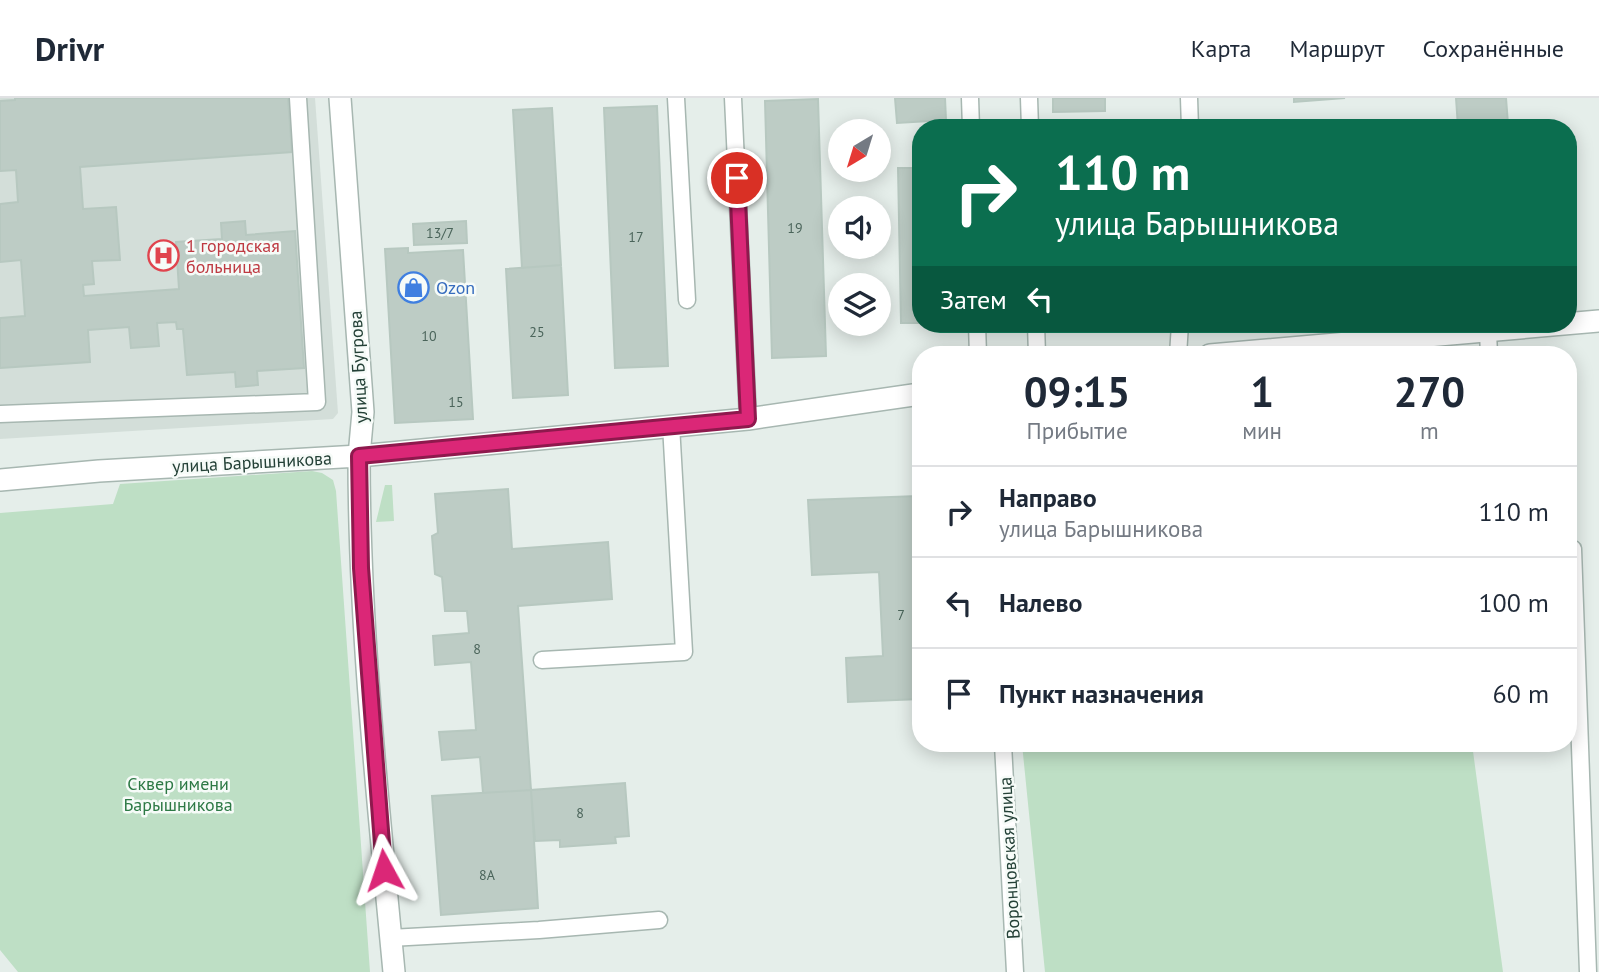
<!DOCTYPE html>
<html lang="ru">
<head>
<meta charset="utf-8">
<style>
	:root { --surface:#fff; --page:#f6f6f7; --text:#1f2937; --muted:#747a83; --line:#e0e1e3 }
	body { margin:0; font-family:"PT Sans",sans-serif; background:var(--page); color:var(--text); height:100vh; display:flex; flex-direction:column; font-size:26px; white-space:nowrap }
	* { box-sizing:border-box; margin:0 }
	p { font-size:23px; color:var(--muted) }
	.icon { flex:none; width:38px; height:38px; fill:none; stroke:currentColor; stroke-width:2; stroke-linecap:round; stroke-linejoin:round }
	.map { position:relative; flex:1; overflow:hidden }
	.side { position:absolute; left:912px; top:248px; width:665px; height:406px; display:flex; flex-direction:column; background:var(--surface); border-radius:28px; box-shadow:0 4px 18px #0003 }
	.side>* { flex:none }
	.top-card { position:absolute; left:912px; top:21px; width:665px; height:214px; border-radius:28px; box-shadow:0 4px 18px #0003; background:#0b6e4f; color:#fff; overflow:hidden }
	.needle { width:46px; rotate:218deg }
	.tools { position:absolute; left:828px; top:21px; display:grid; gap:14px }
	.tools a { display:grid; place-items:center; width:63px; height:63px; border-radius:50%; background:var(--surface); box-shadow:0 4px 18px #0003; font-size:35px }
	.pin { position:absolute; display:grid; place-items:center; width:60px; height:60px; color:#fff; margin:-30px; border:4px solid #fff; border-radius:50%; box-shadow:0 2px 7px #0007 }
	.me { position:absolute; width:77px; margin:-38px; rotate:355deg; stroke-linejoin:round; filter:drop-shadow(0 0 5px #0008) }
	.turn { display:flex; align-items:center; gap:24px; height:147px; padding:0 28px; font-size:32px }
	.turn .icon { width:91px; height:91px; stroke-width:2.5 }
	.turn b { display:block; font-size:49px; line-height:60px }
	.then { display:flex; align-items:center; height:66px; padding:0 28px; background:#0003; gap:14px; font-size:26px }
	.eta { display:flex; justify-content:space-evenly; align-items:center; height:119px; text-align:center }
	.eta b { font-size:42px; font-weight:700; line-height:49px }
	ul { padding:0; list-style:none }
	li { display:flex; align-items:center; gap:21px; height:91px; padding:0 28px; border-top:2px solid var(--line) }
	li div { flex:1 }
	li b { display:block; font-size:26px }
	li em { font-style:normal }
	header { display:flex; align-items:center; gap:42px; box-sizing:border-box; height:98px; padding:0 35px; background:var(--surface); border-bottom:2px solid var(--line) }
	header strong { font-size:33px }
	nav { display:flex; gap:38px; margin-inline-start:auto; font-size:24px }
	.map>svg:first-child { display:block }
</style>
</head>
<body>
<header>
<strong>Drivr</strong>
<nav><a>Карта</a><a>Маршрут</a><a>Сохранённые</a></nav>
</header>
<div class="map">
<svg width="1599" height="874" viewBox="0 0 1599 874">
	<rect width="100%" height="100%" fill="#e5eeea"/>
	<path fill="#d3ded9" d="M0 0H315L338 315 333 321 0 341Z"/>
	<path fill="#bedfc5" d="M312 373 322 375 333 382 336 393 370 874H18L0 852V415L113 406 120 386Z
		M385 387H392L394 423 376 424Z
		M1022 646H1472L1503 874H1045Z"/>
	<path fill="#bdccc5" stroke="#b7c8c0" stroke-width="2" d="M15 0H288L292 54 80 69 83 111 116 109 120 162 92 163 94 186 83 187 84 198 179 191 176 144 222 141 221 125 245 123 246 137 295 133 304 270 257 273 258 287 236 289 235 274 187 277 183 231H177L176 224 157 225 159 248 131 250 129 229 88 232 90 264 0 270V220L25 218 21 162 0 164V106L18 104 16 72 0 73V3L15 2Z
		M895 0H945L946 22 897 25Z
		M1053 0H1105V13L1053 14Z
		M1294 0H1345L1294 4Z
		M1456 0H1506L1508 26 1458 29Z
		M818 1 826 258 772 260 765 3Z
		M657 8 668 268 615 270 604 10Z
		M552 10 561 167 522 170 513 12Z
		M898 70H920V225H901Z
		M466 123 467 145 414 147 413 126Z
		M408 150V155L463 152 473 321 395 325 385 151Z
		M561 167 568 297 513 300 506 171Z
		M508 391 512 451 608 444 612 501 518 508 531 692 483 695 480 659 442 662 439 634 476 632 471 564 435 567 433 538 469 535 467 513H445L442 479 435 476 432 438 438 435 435 396Z
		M918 398 920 456V601L848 604 846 560 883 558 879 474 812 477 808 402Z
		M625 685 629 738 615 739 616 745 560 749V742L535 743 531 692Z
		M531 692 538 810 441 817 432 698Z"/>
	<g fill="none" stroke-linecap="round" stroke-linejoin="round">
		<defs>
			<path id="service" d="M676 0 687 202
				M733 0 748 321
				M970 0 971 30
				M1029 0 1030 30
				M1189 0 1190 30
				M977 226 978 257
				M1036 226 1037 257
				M1488 234 1489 257
				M1178 257 1180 226
				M0 316 317 304 298 0
				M1568 452 1573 451 1588 874
				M542 562 684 554 671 327
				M1003 646 1015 874
				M390 840 539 832 659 822"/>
			<path id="minor" d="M1210 257 1599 223
				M359 358C359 530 378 703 394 874
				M0 382 99 373 359 358 748 321 920 296"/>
			<path id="tertiary" d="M340 0 363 314 359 358"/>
		</defs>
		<use href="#service" stroke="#a7b7b1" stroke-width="19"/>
		<use href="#minor" stroke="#a7b7b1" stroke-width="24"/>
		<use href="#tertiary" stroke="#a7b7b1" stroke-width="24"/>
		<use href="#service" stroke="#fff" stroke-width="16"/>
		<use href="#minor" stroke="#fff" stroke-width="21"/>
		<use href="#tertiary" stroke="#fff" stroke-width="21"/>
	</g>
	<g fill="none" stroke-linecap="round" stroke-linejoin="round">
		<defs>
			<path id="route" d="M384 772 361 470 359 358 748 321 737 80"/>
		</defs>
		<use href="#route" stroke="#8e194d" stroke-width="18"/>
		<use href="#route" stroke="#db2777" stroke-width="12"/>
	</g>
	<defs>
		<symbol id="hospital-ring" viewBox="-11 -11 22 22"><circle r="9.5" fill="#f6fbf8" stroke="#e0444e" stroke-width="1.5"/><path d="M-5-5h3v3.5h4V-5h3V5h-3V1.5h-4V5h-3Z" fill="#e0444e"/></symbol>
		<symbol id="shop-ring" viewBox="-11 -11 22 22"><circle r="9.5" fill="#f6fbf8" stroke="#3f7fe0" stroke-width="1.5"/><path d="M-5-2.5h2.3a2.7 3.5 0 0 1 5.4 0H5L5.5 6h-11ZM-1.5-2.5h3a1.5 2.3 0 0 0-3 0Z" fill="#3f7fe0"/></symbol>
	</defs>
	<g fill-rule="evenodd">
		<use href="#hospital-ring" x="146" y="140" width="35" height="35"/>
		<use href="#shop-ring" x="396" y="172" width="35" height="35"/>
	</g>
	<g text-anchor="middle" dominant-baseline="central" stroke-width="5" stroke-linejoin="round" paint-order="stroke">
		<g font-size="14" fill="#4a645a">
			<text x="795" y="130">19</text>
			<text x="440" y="135">13/7</text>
			<text x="636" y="139">17</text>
			<text x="537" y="234">25</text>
			<text x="429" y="238">10</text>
			<text x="456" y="304">15</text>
			<text x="901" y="517">7</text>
			<text x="477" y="551">8</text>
			<text x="580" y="715">8</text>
			<text x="487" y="777">8А</text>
		</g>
		<g font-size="18" fill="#be3a42" stroke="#f6fbf8" text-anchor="start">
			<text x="186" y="147">1 городская<tspan x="186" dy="21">больница</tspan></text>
		</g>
		<g font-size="18" fill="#366cbe" stroke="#f6fbf8" text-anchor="start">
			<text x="436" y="189">Ozon</text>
		</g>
		<g font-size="18" fill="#244137" stroke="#f6fbf8">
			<text transform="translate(358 269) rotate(-93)">улица Бугрова</text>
			<text transform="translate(252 364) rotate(-3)">улица Барышникова</text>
			<text transform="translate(1009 760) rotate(-93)">Воронцовская улица</text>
		</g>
		<g font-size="18" fill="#2d7945" stroke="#f6fbf8">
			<text x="178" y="685">Сквер имени<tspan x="178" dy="21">Барышникова</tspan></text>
		</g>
	</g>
</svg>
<div class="tools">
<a><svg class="needle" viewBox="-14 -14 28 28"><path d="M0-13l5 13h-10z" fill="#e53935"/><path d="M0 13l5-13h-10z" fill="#747a83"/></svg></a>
<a><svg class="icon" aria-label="sound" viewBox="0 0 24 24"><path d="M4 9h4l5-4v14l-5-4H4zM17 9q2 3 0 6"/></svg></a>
<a><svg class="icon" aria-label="layers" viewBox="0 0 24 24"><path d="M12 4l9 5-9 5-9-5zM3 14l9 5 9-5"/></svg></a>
</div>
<div class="pin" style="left:737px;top:80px;background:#d93025"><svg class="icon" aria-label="arrive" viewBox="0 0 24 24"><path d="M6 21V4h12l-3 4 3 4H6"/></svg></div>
<svg class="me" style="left:384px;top:772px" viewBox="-20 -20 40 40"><path d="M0-17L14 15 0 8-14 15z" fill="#db2777" stroke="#fff" stroke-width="4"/></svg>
<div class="top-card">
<div class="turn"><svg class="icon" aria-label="right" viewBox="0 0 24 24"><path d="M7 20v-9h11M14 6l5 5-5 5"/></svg><div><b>110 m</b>улица Барышникова</div></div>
<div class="then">Затем<svg class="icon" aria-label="left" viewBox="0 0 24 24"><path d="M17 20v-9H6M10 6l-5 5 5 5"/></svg></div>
</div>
<section class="side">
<div class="eta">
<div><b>09:15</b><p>Прибытие</p></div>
<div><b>1</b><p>мин</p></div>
<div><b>270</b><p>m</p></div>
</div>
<ul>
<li><svg class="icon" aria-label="right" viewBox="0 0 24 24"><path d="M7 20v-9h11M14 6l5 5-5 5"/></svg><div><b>Направо</b><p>улица Барышникова</p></div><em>110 m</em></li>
<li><svg class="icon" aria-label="left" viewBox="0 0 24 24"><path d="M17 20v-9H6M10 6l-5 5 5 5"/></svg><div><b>Налево</b></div><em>100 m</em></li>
<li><svg class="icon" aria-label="arrive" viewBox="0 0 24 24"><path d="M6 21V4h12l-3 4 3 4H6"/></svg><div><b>Пункт назначения</b></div><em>60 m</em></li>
</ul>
</section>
</div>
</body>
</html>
